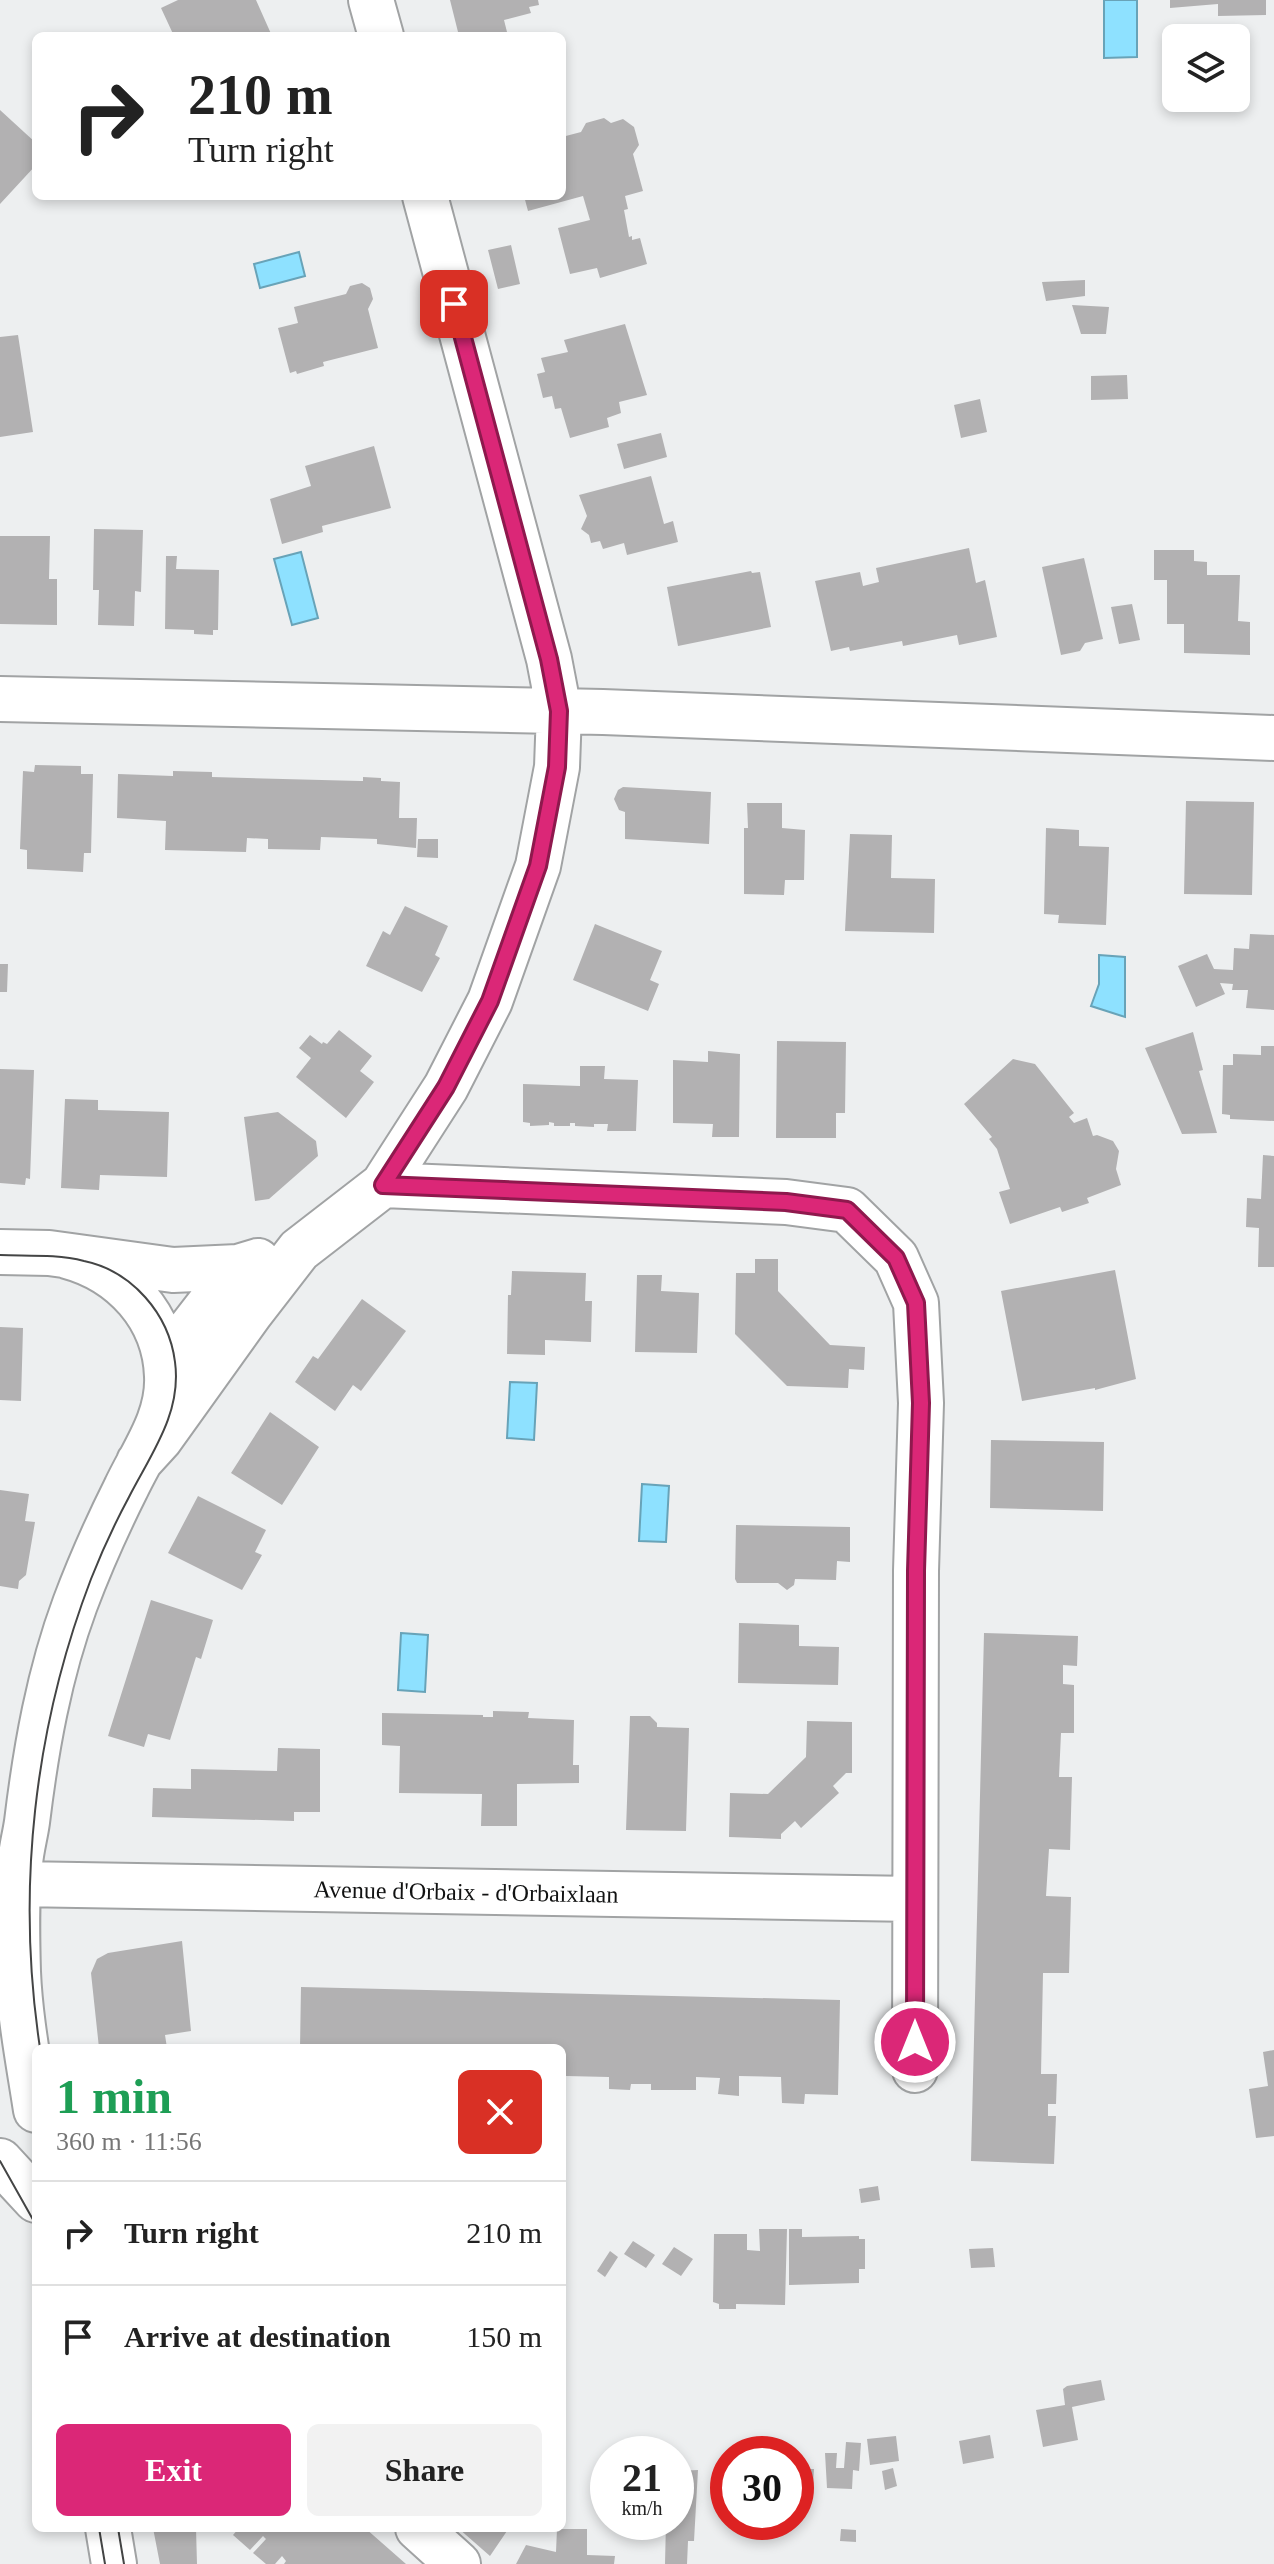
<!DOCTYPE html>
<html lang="en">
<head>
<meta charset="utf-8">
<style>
	:root { --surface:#fff; --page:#f2f2f2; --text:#222; --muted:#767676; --line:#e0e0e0; --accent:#db2777 }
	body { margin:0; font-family:"Times New Roman",serif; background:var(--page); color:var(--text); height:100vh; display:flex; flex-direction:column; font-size:30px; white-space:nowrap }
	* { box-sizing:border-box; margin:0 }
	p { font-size:26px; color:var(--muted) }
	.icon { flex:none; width:44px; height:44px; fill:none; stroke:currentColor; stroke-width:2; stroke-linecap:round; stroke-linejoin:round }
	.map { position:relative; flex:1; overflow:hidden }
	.side { position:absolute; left:32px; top:2044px; width:534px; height:488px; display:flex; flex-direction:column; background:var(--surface); border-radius:12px; box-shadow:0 4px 12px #0003 }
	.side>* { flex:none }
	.banner { position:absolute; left:32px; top:32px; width:534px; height:168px; border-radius:12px; box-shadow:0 4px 12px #0003; background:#fff; color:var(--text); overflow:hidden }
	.controls { position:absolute; left:1162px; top:24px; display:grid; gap:16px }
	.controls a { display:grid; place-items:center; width:88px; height:88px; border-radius:12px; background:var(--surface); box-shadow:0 4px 12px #0003; font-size:40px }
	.speed { position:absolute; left:590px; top:2436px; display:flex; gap:16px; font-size:40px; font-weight:700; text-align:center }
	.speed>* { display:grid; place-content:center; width:104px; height:104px; border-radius:50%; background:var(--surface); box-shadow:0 4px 12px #0003; line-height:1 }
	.speed small { font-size:20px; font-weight:400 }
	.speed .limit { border:12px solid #d22; background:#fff; color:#111 }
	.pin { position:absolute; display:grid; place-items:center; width:68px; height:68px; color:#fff; margin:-34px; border-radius:16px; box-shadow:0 4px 12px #0006 }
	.me { position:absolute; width:88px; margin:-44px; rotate:0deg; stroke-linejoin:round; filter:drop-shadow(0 0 6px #0008) }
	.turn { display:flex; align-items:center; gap:28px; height:168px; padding:0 24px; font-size:36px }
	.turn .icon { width:104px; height:104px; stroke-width:2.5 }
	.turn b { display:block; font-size:56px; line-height:68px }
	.round { display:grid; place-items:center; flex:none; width:84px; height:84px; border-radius:12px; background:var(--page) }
	.overview { display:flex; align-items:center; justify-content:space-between; height:136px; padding:0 24px }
	h1 { font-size:48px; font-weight:800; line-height:60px; color:#1e9e55 }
	.button { display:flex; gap:16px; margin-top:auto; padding:16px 24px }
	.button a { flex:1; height:92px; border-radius:12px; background:var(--accent); color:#fff; font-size:32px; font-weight:800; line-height:92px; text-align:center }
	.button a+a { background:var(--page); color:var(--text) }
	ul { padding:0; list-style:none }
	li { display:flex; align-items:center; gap:24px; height:104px; padding:0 24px; border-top:2px solid var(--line) }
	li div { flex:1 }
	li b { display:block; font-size:30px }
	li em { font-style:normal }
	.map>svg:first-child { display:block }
</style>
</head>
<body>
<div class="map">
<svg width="1274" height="2564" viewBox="0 0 1274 2564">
	<rect width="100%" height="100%" fill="#edeff0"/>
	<path fill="#8ee1ff" stroke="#68a3b8" stroke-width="2" d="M1104 0H1137V57L1104 58Z
		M299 252 305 276 260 288 254 264Z
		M301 552 318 618 292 625 274 559Z
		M1099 955 1125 957V1017L1091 1006 1099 984Z
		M510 1382 537 1383 534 1440 507 1438Z
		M642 1484 669 1486 666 1542 639 1541Z
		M401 1633 428 1635 425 1692 398 1690Z"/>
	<path fill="#b2b1b2" d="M178 0H256L272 36H174L161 8Z
		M450 0H538L539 5 529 7 531 13 504 20 507 32 491 36H459Z
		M1170 0H1266V15L1218 16V4L1170 8Z
		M0 110 36 143V165L0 204Z
		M604 118 611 123 623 119 634 127 639 145 633 154 643 191 625 196 628 209 624 210 629 237 632 236V240L640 238 647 264 600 278 597 268 570 274 558 228 590 220 583 196 528 211 524 196H562V137L581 132 586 123Z
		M511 245 520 284 498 289 488 250Z
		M1085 280V296L1046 301 1042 282Z
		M362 283 370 288 373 299 368 309 378 348 323 362 324 366 297 374 296 371 290 373 278 328 298 323 294 307 346 294 350 286Z
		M1072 305 1109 307 1106 334H1081Z
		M625 324 647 395 619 402 621 413 607 418 609 427 570 438 561 408 555 409 552 396 543 398 537 374 545 372 541 358 568 352 564 340Z
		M18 335 33 432 0 437V337Z
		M1127 375 1128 399 1091 400V376Z
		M980 399 987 432 961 438 954 405Z
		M661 433 667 457 624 469 617 444Z
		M374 446 391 508 322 526 323 532 282 544 270 499 311 486 305 466Z
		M651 476 664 524 673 521 678 542 627 555 624 543 603 549 600 541 591 543 589 535 581 529 587 516 579 495Z
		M94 529 143 530 141 592 135 591 134 626 98 625 99 590H93Z
		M0 536H50L49 579H57V625L0 624Z
		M969 548 976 583 985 580 997 637 959 645 957 635 903 646 902 641 850 651 849 647 831 651 815 581 860 572 863 586 879 582 876 568Z
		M1154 550H1194V561L1207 562V575H1240L1238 621 1250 622V655L1184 653V624H1167V580H1154Z
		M166 556H177L176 569 219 570 218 630H213V635L194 634V630L165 629Z
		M1084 558 1103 639 1085 643 1080 651 1061 655 1042 567Z
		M751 571 752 573 760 572 771 627 678 646 667 587Z
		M1132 604 1140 640 1119 644 1111 607Z
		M35 765 81 766V774H93L91 853H84L83 872 27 869V850L20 849 23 771 34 772Z
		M173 771 212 772V777L360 781H363V777L381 778V781L400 782 399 818H417L416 848 377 844V839L321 837 320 850 268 849V839L247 838 246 852 165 850 166 821 117 818 118 774 173 776Z
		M623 787 711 792 709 844 625 839V812L619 810 614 799 618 790Z
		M1186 801 1254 802 1252 895 1184 894Z
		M747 803H782V828L805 830 804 880H785L784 895 744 894V828H748Z
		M1046 828 1079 830V846L1109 847 1106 925 1058 923 1059 915 1044 914Z
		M850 834 892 835 891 878 935 879 934 933 845 931Z
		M418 839H438V858L417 857Z
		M405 906 448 926 435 955 440 958 422 992 366 966 383 931 390 935Z
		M595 924 662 951 650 980 659 984 648 1011 573 980Z
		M1250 934 1274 935V1010L1246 1008 1248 990H1232L1233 984 1220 983 1225 994 1196 1007 1178 966 1207 954 1214 969 1233 970 1234 948 1249 949Z
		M0 964H8L7 992H0Z
		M339 1030 372 1056 360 1071 374 1082 346 1118 296 1077 311 1058 299 1048 310 1035 322 1044 323 1042 327 1044Z
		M1193 1032 1203 1070 1199 1071 1217 1133 1182 1134 1145 1048Z
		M777 1041 846 1042 845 1113H836V1138H776Z
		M1261 1046H1274V1121L1230 1119V1115L1222 1114 1223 1065H1233V1054L1261 1055Z
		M708 1051 740 1054 739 1137H712L713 1124 673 1123V1060L708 1062Z
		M1013 1059 1035 1064 1074 1113 1069 1117 1074 1123 1087 1118 1093 1136 1097 1135 1113 1141 1119 1151 1116 1169 1121 1185 1087 1198 1089 1203 1062 1212 1060 1207 1010 1224 999 1192 1010 1189 997 1149 989 1139 992 1137 964 1104Z
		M580 1066H605L604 1079 638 1080 636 1131H607L608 1124H594V1127L575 1126V1123H570V1126H554V1123L549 1122V1125L530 1126V1123L523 1122V1084L580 1086Z
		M0 1069 34 1070 30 1179 26 1178 25 1185 0 1183Z
		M65 1099 98 1100V1110L169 1112 167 1177 100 1175 99 1190 61 1188Z
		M278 1112 316 1141 318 1156 269 1199 255 1201 244 1117Z
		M1263 1155 1274 1156V1267H1258L1259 1228 1246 1227 1247 1198 1261 1199Z
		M755 1259H778V1291L830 1345 865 1347 864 1370 849 1369 848 1388 787 1386 735 1334 736 1273H755Z
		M1115 1270 1136 1379 1095 1390V1388L1022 1401 1001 1291Z
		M512 1271 586 1273 585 1301H592L591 1342 545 1340V1355L507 1354 508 1295H511Z
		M637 1275H662L661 1291 699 1293 697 1353 635 1352Z
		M362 1299 406 1331 361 1391 353 1385 335 1411 295 1382 313 1356 318 1359Z
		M0 1327 23 1328 21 1401 0 1400Z
		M270 1412 319 1447 282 1505 231 1473Z
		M991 1440 1104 1442 1103 1511 990 1508Z
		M0 1490 29 1494 25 1521 35 1522 26 1575 19 1581 18 1589 0 1586Z
		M198 1496 266 1530 255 1552 262 1555 242 1590 168 1553Z
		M736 1525 850 1527V1562L837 1561 836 1580 795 1579 794 1585 787 1590 778 1583H737L735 1579Z
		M151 1600 213 1620 201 1659 196 1657 170 1740 148 1734 144 1747 108 1736Z
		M739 1623 799 1625V1646L839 1647 838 1685 738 1683Z
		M984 1633 1078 1636 1077 1666 1063 1665V1684L1074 1685V1733H1061L1059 1777H1072L1070 1850 1049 1849 1046 1896 1071 1897 1069 1973H1043L1041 2074H1057L1056 2104H1048V2116H1056L1054 2164 971 2161Z
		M493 1711 529 1712 528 1718 574 1720 573 1765H579V1783L517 1784V1826H481L482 1794 399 1793 400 1746 382 1745V1713L483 1715V1717H493Z
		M630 1716H650L657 1723V1727L689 1728 686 1831 626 1830Z
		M807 1721 852 1722V1773H846L833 1786 839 1793 801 1828 795 1821 781 1834V1839L729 1837 730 1793 768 1794 806 1757Z
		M278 1748 320 1749V1812H294V1821L152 1817 153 1788 191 1789V1769L277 1771Z
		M182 1941 191 2031 165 2035 167 2048H99L91 1973 97 1959 108 1953Z
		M301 1987 840 2000 838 2095 805 2094 804 2104 782 2103 781 2077 739 2076V2096L718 2094 720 2078 696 2077V2090H651V2084H631L630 2090 609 2089V2077L566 2076 562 2048H300Z
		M1274 2050V2136L1256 2138 1249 2089 1268 2086 1263 2052Z
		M878 2186 880 2200 861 2203 859 2189Z
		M759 2229H787L785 2305 736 2304V2309H719V2304L713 2302 714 2234H747V2250L760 2251Z
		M789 2229H802V2237L859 2236V2239H865V2269H859V2283L789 2285Z
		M633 2241 655 2255 646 2268 624 2254Z
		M674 2247 693 2259 681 2276 662 2264Z
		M993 2248 995 2267 971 2268 969 2249Z
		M610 2251 618 2257 605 2277 597 2271Z
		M1101 2380 1105 2400 1072 2407 1078 2440 1043 2447 1036 2410 1065 2405 1063 2389 1067 2386Z
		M990 2435 994 2458 963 2464 959 2441Z
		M896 2436 899 2461 870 2465 867 2439Z
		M846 2442 861 2443 859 2471 853 2470 852 2489 827 2488 825 2453H837L836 2468H844Z
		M893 2468 897 2486 885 2490 882 2471Z
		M796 2469H814L813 2484 796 2483Z
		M698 2470 694 2541H688L687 2564H665L666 2522H676V2471Z
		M153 2528H196L197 2564H160Z
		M239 2528H365L406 2564H284L286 2561 282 2556 275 2564H266L253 2553 266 2539 263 2536 250 2550 233 2535Z
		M458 2528H509L490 2556Z
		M557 2529H587V2555L615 2556 614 2564H516L526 2545 556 2552Z
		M841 2529 856 2530V2542L840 2541Z"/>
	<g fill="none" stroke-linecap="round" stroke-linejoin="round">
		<defs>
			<path id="street" d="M371 0 381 36
				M0 699 603 712 1274 738
				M383 1185 786 1202 847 1210 896 1258 916 1303 921 1403 916 1571 915 2070
				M0 1252 49 1253 173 1270 238 1267
				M166 1364 173 1351 238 1267 258 1261
				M139 1462 160 1439 251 1312 299 1250 383 1185 446 1087 490 1001 538 866 557 767 559 711 549 659 425 196
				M18 1884 915 1899
				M36 2110C29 2064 20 2019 18 1972 17 1937 16 1899 20 1864 21 1850 25 1836 27 1822 36 1748 49 1674 75 1604 90 1564 107 1526 126 1488 143 1452 169 1418 167 1376 165 1317 123 1271 67 1256
				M0 2161 36 2200
				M108 2528 114 2564
				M418 2528 458 2564"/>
		</defs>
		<use href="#street" stroke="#a1a3a4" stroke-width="48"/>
		<use href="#street" stroke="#fff" stroke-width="44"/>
		<path stroke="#444545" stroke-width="2" d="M0 1255C28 1256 57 1254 84 1261 132 1271 169 1314 175 1362 182 1413 151 1454 129 1497 115 1523 102 1551 91 1579 34 1728 16 1890 40 2048
			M0 2161 36 2225
			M99 2528 105 2564
			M118 2528 124 2564"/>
	</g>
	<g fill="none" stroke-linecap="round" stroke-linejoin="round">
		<defs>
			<path id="route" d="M454 304 549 659 559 711 557 767 538 866 490 1001 446 1087 383 1185 786 1202 847 1210 896 1258 916 1303 921 1403 916 1571 915 2042"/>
		</defs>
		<use href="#route" stroke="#8e194d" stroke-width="20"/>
		<use href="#route" stroke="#db2777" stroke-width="14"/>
	</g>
	<g text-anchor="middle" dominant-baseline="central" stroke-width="8" stroke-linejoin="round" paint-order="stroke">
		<g font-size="24" fill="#111212" stroke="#fff">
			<text transform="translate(466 1892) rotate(1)">Avenue d'Orbaix - d'Orbaixlaan</text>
		</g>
	</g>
</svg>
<div class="controls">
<a><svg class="icon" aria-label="layers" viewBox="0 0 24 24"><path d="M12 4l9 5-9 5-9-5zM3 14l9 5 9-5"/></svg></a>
</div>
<div class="speed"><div>21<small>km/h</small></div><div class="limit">30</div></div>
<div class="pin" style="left:454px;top:304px;background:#d93025"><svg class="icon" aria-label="arrive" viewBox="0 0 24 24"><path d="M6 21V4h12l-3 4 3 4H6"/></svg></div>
<svg class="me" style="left:915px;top:2042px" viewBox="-20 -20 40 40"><circle r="17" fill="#db2777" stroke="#fff" stroke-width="3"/><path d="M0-11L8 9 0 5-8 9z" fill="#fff"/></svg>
<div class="banner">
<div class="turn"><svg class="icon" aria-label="right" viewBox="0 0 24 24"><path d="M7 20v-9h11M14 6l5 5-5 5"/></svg><div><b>210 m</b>Turn right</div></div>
</div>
<section class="side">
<div class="overview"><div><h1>1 min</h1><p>360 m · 11:56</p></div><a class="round" style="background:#d93025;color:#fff"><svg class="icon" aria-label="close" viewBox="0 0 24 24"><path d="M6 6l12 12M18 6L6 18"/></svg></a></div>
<ul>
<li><svg class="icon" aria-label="right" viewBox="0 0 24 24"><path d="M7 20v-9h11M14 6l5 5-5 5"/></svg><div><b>Turn right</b></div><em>210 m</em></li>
<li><svg class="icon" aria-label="arrive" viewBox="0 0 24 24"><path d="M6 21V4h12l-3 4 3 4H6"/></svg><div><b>Arrive at destination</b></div><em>150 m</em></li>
</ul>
<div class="button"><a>Exit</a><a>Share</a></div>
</section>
</div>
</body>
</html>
